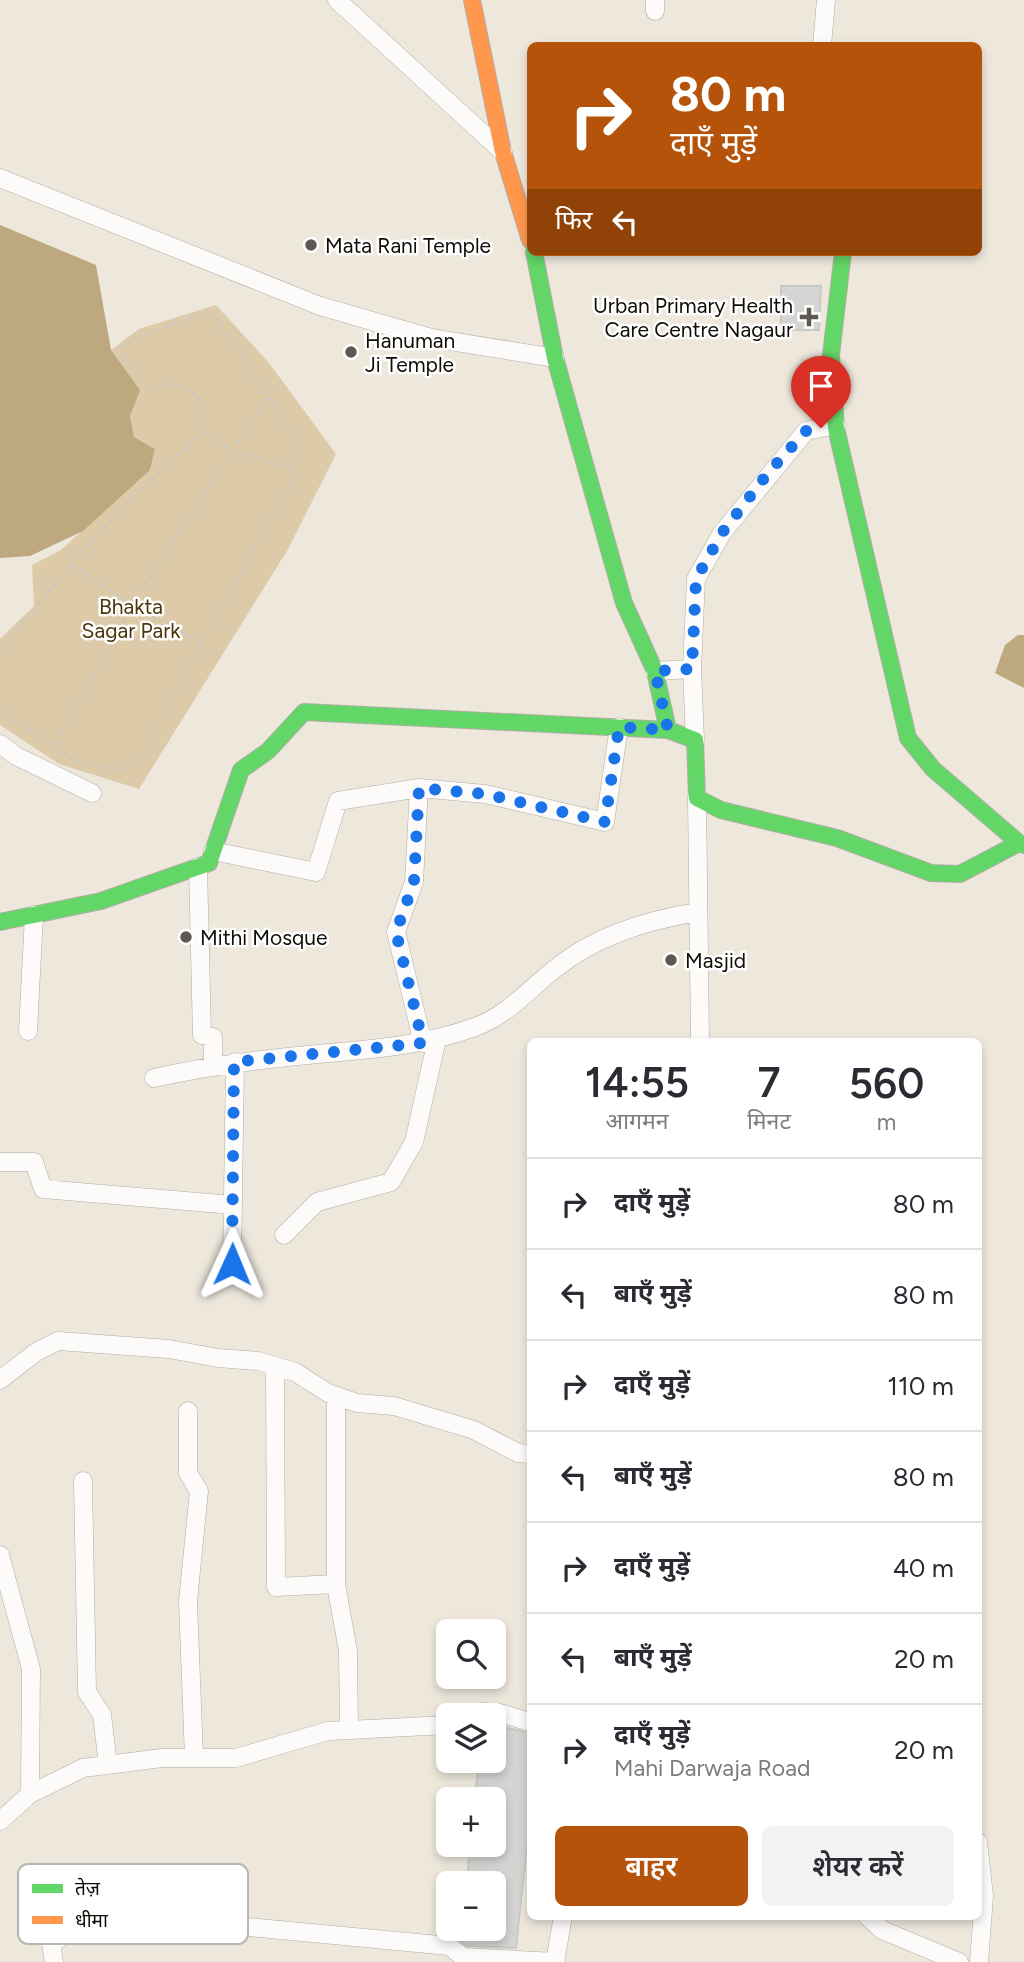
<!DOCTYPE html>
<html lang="hi">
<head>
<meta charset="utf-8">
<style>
	:root { --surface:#fff; --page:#f2f2f3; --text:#2b2b33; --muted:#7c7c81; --line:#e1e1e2; --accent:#b45309 }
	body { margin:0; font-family:Figtree,"Noto Sans Devanagari",sans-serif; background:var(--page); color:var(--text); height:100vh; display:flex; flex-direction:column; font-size:26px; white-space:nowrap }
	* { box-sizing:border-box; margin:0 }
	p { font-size:23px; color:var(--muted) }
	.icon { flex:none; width:38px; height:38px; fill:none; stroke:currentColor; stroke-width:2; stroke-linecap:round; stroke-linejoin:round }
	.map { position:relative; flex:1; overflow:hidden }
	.side { position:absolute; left:527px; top:1038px; width:455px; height:882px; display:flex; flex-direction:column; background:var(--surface); border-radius:10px; box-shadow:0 4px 10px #0003 }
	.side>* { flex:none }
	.hud { position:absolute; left:527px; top:42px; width:455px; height:214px; border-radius:10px; box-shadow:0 4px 10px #0003; background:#b45309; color:#fff; overflow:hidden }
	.tools { position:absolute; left:436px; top:1619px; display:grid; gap:14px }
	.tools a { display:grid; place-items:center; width:70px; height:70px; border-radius:10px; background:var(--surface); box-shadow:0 4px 10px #0003; font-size:35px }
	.pin { position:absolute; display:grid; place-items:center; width:60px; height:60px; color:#fff; margin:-72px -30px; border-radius:50% 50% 50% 0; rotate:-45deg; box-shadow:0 0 7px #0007 }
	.pin .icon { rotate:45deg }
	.me { position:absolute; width:77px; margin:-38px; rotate:1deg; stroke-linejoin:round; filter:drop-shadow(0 0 5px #0008) }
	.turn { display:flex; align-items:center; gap:24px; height:147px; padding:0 28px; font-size:32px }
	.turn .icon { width:91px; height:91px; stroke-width:2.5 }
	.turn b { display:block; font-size:49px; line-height:60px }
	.then { display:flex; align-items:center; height:66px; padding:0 28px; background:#0003; gap:14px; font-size:26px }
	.eta { display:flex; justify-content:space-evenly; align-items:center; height:119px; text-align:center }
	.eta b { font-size:42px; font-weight:600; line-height:49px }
	.button { display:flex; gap:14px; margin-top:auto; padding:14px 28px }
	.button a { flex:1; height:80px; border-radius:10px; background:var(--accent); color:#fff; font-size:28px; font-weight:600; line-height:80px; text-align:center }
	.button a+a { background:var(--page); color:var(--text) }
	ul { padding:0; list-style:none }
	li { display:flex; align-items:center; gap:21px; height:91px; padding:0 28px; border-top:2px solid var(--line) }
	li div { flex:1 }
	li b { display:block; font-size:26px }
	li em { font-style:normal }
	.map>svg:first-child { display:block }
</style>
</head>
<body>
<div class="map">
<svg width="1024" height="1962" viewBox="0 0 1024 1962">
	<rect width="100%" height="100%" fill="#ede7dc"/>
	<path fill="#dccaa9" d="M216 305 269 363 336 454 288 549 139 789 59 764 0 725V639L34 606 32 565 61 550 150 470 155 449 134 437 130 416 139 390 111 350 139 329Z"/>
	<path fill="#bda880" d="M0 225 96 265 111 350 140 390 130 416 134 437 155 449 150 470 83 531 30 556 0 558Z
		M1018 635H1024V688L995 673 1005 645Z"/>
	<path fill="#d4d4d2" stroke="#c9c9c8" stroke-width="2" d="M781 286H821L819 330H781Z
		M494 1725 530 1733V1817L516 1948 467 1946 461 1941 463 1928H494V1883H467L470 1844H494V1799H474L480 1760H494Z"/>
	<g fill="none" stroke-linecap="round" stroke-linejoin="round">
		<defs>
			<path id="street" d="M337 0 503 152
				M655 11V0
				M822 46 826 0
				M0 178 320 306 431 338 555 358
				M692 669 696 579 722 533 806 431 836 425
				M655 671 692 669 695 740
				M0 744 16 756 92 793
				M419 788 414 882 396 932 423 1043
				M697 798 700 1041
				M213 851 316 872 338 801 419 788 485 794 605 822 619 727
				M198 867 202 1035 213 1037V1065
				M28 1031 34 915
				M154 1078C208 1066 262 1059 318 1054 372 1049 423 1046 475 1027 508 1015 529 989 556 968 597 935 647 920 698 912
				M0 1162H34L43 1189 233 1205
				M284 1235 317 1202 391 1182 414 1142 437 1039
				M232 1264 235 1062
				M275 1366 276 1587 336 1584
				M0 1380 36 1352 58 1341 169 1349 218 1358 258 1361 295 1372 328 1393 357 1403 394 1406 474 1430 518 1453 530 1454
				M336 1396V1584L348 1651 349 1730
				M188 1411V1473L199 1491 188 1601 194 1758
				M83 1481 87 1692 102 1715 108 1765
				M0 1555 31 1669 30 1794
				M479 1715 482 1712 500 1713 530 1722
				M0 1821 30 1794 83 1768 162 1758H236L328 1731 448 1725
				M978 1842 984 1896 979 1962
				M867 1916 882 1930 959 1962
				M54 1962 51 1943 97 1919 195 1922 449 1946 463 1957 556 1962
				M555 1962 563 1916"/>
			<path id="fast" d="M534 252 555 358 624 603 655 671 668 730 695 740 697 798 721 810 837 838 931 873 960 874 1019 843 1024 845
				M843 252 831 355 836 428 908 738 933 769 1019 843
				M0 922 101 901 209 863 241 770 268 751 304 712 668 730"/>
			<path id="slow" d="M472 0 503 152 530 240"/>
		</defs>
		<use href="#street" stroke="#b2ada5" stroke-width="19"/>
		<use href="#fast" stroke="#b2ada5" stroke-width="18"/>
		<use href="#slow" stroke="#b2ada5" stroke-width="18"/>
		<path stroke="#cac8c4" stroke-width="2.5" stroke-dasharray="3.5 5" stroke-linecap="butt" d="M203 433 205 407C189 385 172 378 145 389L118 349 151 332 212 311 300 446 290 469 291 485 187 668 138 763 115 770 71 759 56 746 132 605 267 398
			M73 565 132 605 201 643
			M0 651 92 540 141 489 203 433 234 450 289 469
			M0 710 56 746"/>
		<use href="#street" stroke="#fcfbfa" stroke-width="18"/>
		<use href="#fast" stroke="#63d668" stroke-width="16"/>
		<use href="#slow" stroke="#ff974d" stroke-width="16"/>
	</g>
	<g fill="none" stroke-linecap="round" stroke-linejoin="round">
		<path stroke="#1a73e8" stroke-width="12" stroke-dasharray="0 21.6" d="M232 1264 234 1062 423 1043 396 932 414 882 419 788 485 794 605 822 619 727 668 730 655 671 692 669 696 579 722 533 768 473 806 431 821 428"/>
	</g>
	<g fill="#5d5951" stroke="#fff" stroke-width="2.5">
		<circle cx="311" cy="245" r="7"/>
		<path d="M805.5 306.5h7v7h7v7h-7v7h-7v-7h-7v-7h7z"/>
		<circle cx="351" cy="352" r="7"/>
		<circle cx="186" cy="937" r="7"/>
		<circle cx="671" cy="960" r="7"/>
	</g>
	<g text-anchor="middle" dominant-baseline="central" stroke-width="5" stroke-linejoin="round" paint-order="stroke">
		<g font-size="21" fill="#0f0c06" stroke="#fff" text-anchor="start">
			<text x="325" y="245">Mata Rani Temple</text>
			<text x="793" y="305" text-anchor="end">Urban Primary Health<tspan x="793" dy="24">Care Centre Nagaur</tspan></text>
			<text x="365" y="340">Hanuman<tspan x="365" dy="24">Ji Temple</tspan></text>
			<text x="200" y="937">Mithi Mosque</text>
			<text x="685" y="960">Masjid</text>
		</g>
		<g font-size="21" fill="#493508" stroke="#fff">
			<text x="131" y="606">Bhakta<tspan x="131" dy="24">Sagar Park</tspan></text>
		</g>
	</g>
	<rect x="18" y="1864" width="230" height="80" rx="10" fill="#fff" stroke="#b7b6b4" stroke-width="2"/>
	<rect x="32" y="1884" width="31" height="9" fill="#63d668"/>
	<rect x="32" y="1916" width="31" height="8" fill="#ff974d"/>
	<g font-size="19" fill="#0f0c06">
		<text x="75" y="1895">तेज़</text>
		<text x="75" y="1927">धीमा</text>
	</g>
</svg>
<div class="tools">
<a><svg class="icon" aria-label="search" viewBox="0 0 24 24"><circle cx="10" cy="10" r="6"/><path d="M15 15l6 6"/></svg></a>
<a><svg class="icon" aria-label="layers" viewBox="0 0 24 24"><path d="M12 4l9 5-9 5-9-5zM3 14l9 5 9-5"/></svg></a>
<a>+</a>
<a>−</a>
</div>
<div class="pin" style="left:821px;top:428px;background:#d93025"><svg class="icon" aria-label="arrive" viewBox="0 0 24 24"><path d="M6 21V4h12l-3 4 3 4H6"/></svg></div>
<svg class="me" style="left:232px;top:1264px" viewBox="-20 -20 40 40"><path d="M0-17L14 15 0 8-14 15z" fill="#1a73e8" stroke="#fff" stroke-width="4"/></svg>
<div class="hud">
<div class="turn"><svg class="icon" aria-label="right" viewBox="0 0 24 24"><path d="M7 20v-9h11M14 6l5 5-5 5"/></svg><div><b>80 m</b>दाएँ मुड़ें</div></div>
<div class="then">फिर<svg class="icon" aria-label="left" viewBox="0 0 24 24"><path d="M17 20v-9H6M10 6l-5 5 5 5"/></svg></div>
</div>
<section class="side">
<div class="eta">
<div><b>14:55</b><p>आगमन</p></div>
<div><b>7</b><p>मिनट</p></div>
<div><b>560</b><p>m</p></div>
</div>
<ul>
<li><svg class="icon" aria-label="right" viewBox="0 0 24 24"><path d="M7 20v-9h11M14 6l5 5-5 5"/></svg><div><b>दाएँ मुड़ें</b></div><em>80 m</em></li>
<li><svg class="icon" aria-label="left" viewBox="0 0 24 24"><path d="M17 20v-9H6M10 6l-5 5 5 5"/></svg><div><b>बाएँ मुड़ें</b></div><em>80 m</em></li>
<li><svg class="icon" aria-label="right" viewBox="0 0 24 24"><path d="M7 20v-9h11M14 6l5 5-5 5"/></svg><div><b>दाएँ मुड़ें</b></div><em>110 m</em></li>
<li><svg class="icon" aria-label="left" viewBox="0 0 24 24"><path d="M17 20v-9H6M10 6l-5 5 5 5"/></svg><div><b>बाएँ मुड़ें</b></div><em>80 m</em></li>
<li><svg class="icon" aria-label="right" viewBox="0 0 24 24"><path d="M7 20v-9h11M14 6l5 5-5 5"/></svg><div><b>दाएँ मुड़ें</b></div><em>40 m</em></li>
<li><svg class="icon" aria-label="left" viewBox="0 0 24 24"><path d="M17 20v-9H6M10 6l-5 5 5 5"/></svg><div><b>बाएँ मुड़ें</b></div><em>20 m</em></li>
<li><svg class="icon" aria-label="right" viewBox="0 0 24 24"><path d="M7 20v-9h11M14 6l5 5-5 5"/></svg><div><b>दाएँ मुड़ें</b><p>Mahi Darwaja Road</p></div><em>20 m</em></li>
</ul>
<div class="button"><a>बाहर</a><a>शेयर करें</a></div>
</section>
</div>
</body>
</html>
